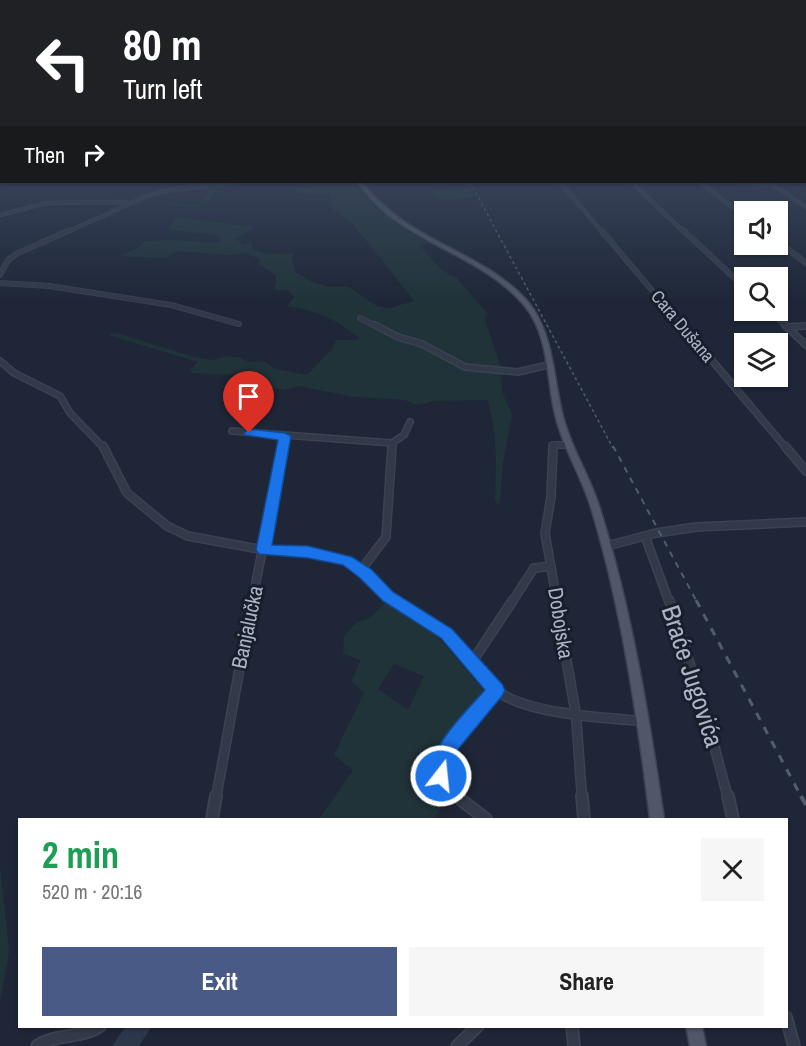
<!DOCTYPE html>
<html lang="en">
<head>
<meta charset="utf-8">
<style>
	:root { --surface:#fff; --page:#f6f6f6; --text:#222; --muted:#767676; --accent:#485a85 }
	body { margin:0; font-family:"Archivo Narrow",sans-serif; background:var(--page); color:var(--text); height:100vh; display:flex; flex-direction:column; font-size:22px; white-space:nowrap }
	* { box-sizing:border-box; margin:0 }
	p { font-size:20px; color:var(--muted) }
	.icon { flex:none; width:33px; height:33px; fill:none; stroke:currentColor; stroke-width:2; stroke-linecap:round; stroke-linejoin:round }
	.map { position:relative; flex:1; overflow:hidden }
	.drawer { position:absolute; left:18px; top:818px; width:770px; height:210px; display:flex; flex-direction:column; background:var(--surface); border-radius:0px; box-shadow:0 2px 4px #0004 }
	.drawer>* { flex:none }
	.hud { position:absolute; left:0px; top:0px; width:807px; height:183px; box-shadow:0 2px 4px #0004; background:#202124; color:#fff; overflow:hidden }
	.tools { position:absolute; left:734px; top:201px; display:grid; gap:12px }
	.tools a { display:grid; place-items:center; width:54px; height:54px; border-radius:0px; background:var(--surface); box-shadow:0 2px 4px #0004; font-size:30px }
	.pin { position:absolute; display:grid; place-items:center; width:51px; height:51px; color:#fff; margin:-62px -26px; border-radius:50% 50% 50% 0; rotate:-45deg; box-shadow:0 0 6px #0007 }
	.pin .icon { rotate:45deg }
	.me { position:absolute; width:66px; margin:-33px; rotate:16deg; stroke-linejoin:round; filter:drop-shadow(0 0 4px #0008) }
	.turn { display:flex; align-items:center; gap:21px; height:126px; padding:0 24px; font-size:27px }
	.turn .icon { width:78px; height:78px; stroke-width:2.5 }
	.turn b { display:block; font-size:42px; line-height:51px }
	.then { display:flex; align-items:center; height:57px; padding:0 24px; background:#0003; gap:12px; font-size:22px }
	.round { display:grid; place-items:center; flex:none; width:63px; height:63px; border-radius:0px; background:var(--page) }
	.headline { display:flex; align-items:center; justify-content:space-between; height:102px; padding:0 24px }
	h1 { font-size:36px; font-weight:700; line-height:45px; color:#1e9e55 }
	.button { display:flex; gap:12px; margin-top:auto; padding:12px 24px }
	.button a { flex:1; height:69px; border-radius:0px; background:var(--accent); color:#fff; font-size:24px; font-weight:700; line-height:69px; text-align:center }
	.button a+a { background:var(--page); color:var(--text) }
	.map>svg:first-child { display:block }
</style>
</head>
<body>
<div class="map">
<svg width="806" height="1046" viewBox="0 0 806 1046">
	<rect width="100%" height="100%" fill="#1e2637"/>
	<path fill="#203339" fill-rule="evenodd" d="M195 182H239L233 186 216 188 214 195 199 207 135 202 199 205 209 192 206 189 159 194 158 190 197 183Z
		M317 182H354C372 209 401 230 431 243L420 246C430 257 441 273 456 277L487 313 485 319 501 368 502 392 512 414 503 464 499 507 495 499C496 465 498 433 487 400L435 401 418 405 404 400 354 397 299 386 284 390 268 387 269 383 257 381 247 377 249 370 227 375 192 373 190 370 198 362 108 335 112 333 121 334 194 357 214 360 226 356 241 358 247 362H266L275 369 307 375 333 348 336 340H358L359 338C337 319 316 311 287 306L294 297 289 291 273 289 276 284V276L259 264 260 259 244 253 229 255 177 251 166 258 133 257 121 255 138 248 144 241 174 240 216 243 221 240 220 236 167 229 177 217 254 227 236 239 244 245 251 242 254 250C267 255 280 254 294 253L292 259 295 272 312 282 331 287H349L377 306 389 308 414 301 354 225 333 209 329 194 296 193V187L313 189Z
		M469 188 476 197 443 200 430 192Z
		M387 601 405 616 436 635 486 693C468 716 412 772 446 799L434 819H319L353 770 334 755 364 693 351 681 361 660 343 654 344 637 356 622 370 618ZM394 664 424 676 408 710 378 689Z
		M0 865 9 952 0 1002Z"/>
	<path fill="#2d374c" d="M126 1026H152L139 1046H112Z"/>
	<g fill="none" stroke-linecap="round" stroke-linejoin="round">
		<defs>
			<path id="minor-far5" d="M560 182 602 232
				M631 182 684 232
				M700 182 744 216
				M737 182 773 185 806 207
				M0 215 46 203 126 202
				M67 232 149 195 175 189 232 182"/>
			<path id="minor-far4" d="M601 230 683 327
				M683 230 744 287
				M777 241 806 263
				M0 275 8 260 16 254 70 230
				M0 283 49 286 171 305 239 324
				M769 310 787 327
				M360 318 378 327
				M790 327 806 326"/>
			<path id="minor-far3" d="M375 325 398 337 422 344 465 367 518 372 548 365
				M682 325 786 448
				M785 325 806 345
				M787 327 806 326
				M0 361 14 373 60 396 70 413 104 448
				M232 431 392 443V448
				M392 443 404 435 410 422
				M283 448 285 436
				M553 448V445H570"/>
			<path id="minor-far2" d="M103 446 127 493 167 526 188 536 264 550 308 552 347 561 365 573 388 597 396 602
				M553 446 551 497 545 533 557 602
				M785 446 806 471
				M645 536 669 602
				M607 546 656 533 696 527 806 522
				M361 570 386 537 392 446
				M252 602 283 446
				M512 602 534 568 551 566"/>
			<path id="minor-far1" d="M394 600C411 611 434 621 448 635 465 652 478 675 496 690 525 714 605 718 643 721
				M556 600 576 715 582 798
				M669 600 705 711 728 798
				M472 662 513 600
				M216 798 252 600
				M457 798C418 763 472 716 496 690"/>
			<path id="minor" d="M456 796 486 819
				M582 796 584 819
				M728 796 733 819
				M212 819 216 796
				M786 1017 794 1046
				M572 1026 574 1046
				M37 1046C56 1033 81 1039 100 1026
				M457 1046 478 1026"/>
			<path id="major" d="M357 182H361C378 202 396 218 419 231 456 253 500 269 529 303 555 336 553 381 564 420 573 452 592 480 601 512 632 612 649 716 664 819H650C637 715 622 611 592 511 583 480 566 453 557 422 546 385 551 337 524 305 490 265 437 250 395 220 380 210 368 196 357 182Z
				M686 1026H702L706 1046H690Z"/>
		</defs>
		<use href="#minor-far5" stroke="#3b4251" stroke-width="4.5"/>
		<use href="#minor-far4" stroke="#3b4251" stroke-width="6"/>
		<use href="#minor-far3" stroke="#3b4251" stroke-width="8"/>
		<use href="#minor-far2" stroke="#3b4251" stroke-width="10"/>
		<use href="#minor-far1" stroke="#3b4251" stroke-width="11"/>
		<use href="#minor" stroke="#3b4251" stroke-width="14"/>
		<use href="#major" stroke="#3b4251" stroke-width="3"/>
		<use href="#minor-far5" stroke="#323948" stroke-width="3"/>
		<use href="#minor-far4" stroke="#323948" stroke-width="4.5"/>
		<use href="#minor-far3" stroke="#323948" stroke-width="5"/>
		<use href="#minor-far2" stroke="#323948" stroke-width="7"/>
		<use href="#minor-far1" stroke="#323948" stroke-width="8"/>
		<use href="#minor" stroke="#323948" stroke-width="10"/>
		<use href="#major" fill="#4f5768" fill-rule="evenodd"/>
		<path stroke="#535c6f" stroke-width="1.5" stroke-dasharray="3 3" stroke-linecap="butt" d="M470 182 613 448"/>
		<path stroke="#535c6f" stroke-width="2" stroke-dasharray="6 6" stroke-linecap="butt" d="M613 446 697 602"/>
		<path stroke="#535c6f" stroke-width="3" stroke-dasharray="8 8" stroke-linecap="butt" d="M696 600 802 798"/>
		<path stroke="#535c6f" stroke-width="4" stroke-dasharray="10 10" stroke-linecap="butt" d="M801 796 806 805"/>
	</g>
	<linearGradient id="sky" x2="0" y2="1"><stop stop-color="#10151e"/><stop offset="0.52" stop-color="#3b475e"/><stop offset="1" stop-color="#3b475e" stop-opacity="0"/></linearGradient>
	<rect width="806" height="302" fill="url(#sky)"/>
	<path fill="#1a73e8" stroke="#114b97" stroke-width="1.5" d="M249 429 285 433 291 436 272 545 308 546 352 557 371 569 393 592 452 629 502 684 505 690 502 696 459 748 453 759 447 782 441 785 434 782C421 752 467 711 485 690L441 638 383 601 360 578 343 565 308 558 259 554 256 550 278 440 245 435 244 433Z"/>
	<g text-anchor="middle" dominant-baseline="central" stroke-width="6" stroke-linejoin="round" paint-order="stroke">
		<g font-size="18" fill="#abb3c5" stroke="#171e2c">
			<text transform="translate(683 326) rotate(50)">Cara Dušana</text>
		</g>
		<g font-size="21" fill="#abb3c5" stroke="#171e2c">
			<text transform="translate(561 623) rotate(81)">Dobojska</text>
			<text transform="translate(247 627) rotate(-78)">Banjalučka</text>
		</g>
		<g font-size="26" fill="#abb3c5" stroke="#171e2c">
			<text transform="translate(693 676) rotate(72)">Braće Jugovića</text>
		</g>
	</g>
</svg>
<div class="tools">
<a><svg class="icon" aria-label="sound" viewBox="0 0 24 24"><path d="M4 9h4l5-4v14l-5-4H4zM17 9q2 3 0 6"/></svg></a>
<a><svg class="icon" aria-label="search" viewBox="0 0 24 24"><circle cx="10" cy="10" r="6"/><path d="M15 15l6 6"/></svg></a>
<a><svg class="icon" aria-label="layers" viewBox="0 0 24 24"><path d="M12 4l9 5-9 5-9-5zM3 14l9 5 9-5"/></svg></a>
</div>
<div class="pin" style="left:249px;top:433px;background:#d93025"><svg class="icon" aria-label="arrive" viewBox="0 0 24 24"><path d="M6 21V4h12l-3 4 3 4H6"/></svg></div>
<svg class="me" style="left:441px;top:776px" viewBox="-20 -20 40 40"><circle r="17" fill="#1a73e8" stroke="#fff" stroke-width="3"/><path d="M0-11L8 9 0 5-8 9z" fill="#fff"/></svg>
<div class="hud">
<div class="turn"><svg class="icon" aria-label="left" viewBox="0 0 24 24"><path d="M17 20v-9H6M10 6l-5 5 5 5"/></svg><div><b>80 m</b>Turn left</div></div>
<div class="then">Then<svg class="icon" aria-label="right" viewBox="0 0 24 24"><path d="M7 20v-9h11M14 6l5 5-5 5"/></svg></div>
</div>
<section class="drawer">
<div class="headline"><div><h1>2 min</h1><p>520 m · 20:16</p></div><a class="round"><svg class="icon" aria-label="close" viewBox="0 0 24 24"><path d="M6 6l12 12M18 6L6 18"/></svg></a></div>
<div class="button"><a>Exit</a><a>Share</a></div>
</section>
</div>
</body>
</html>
